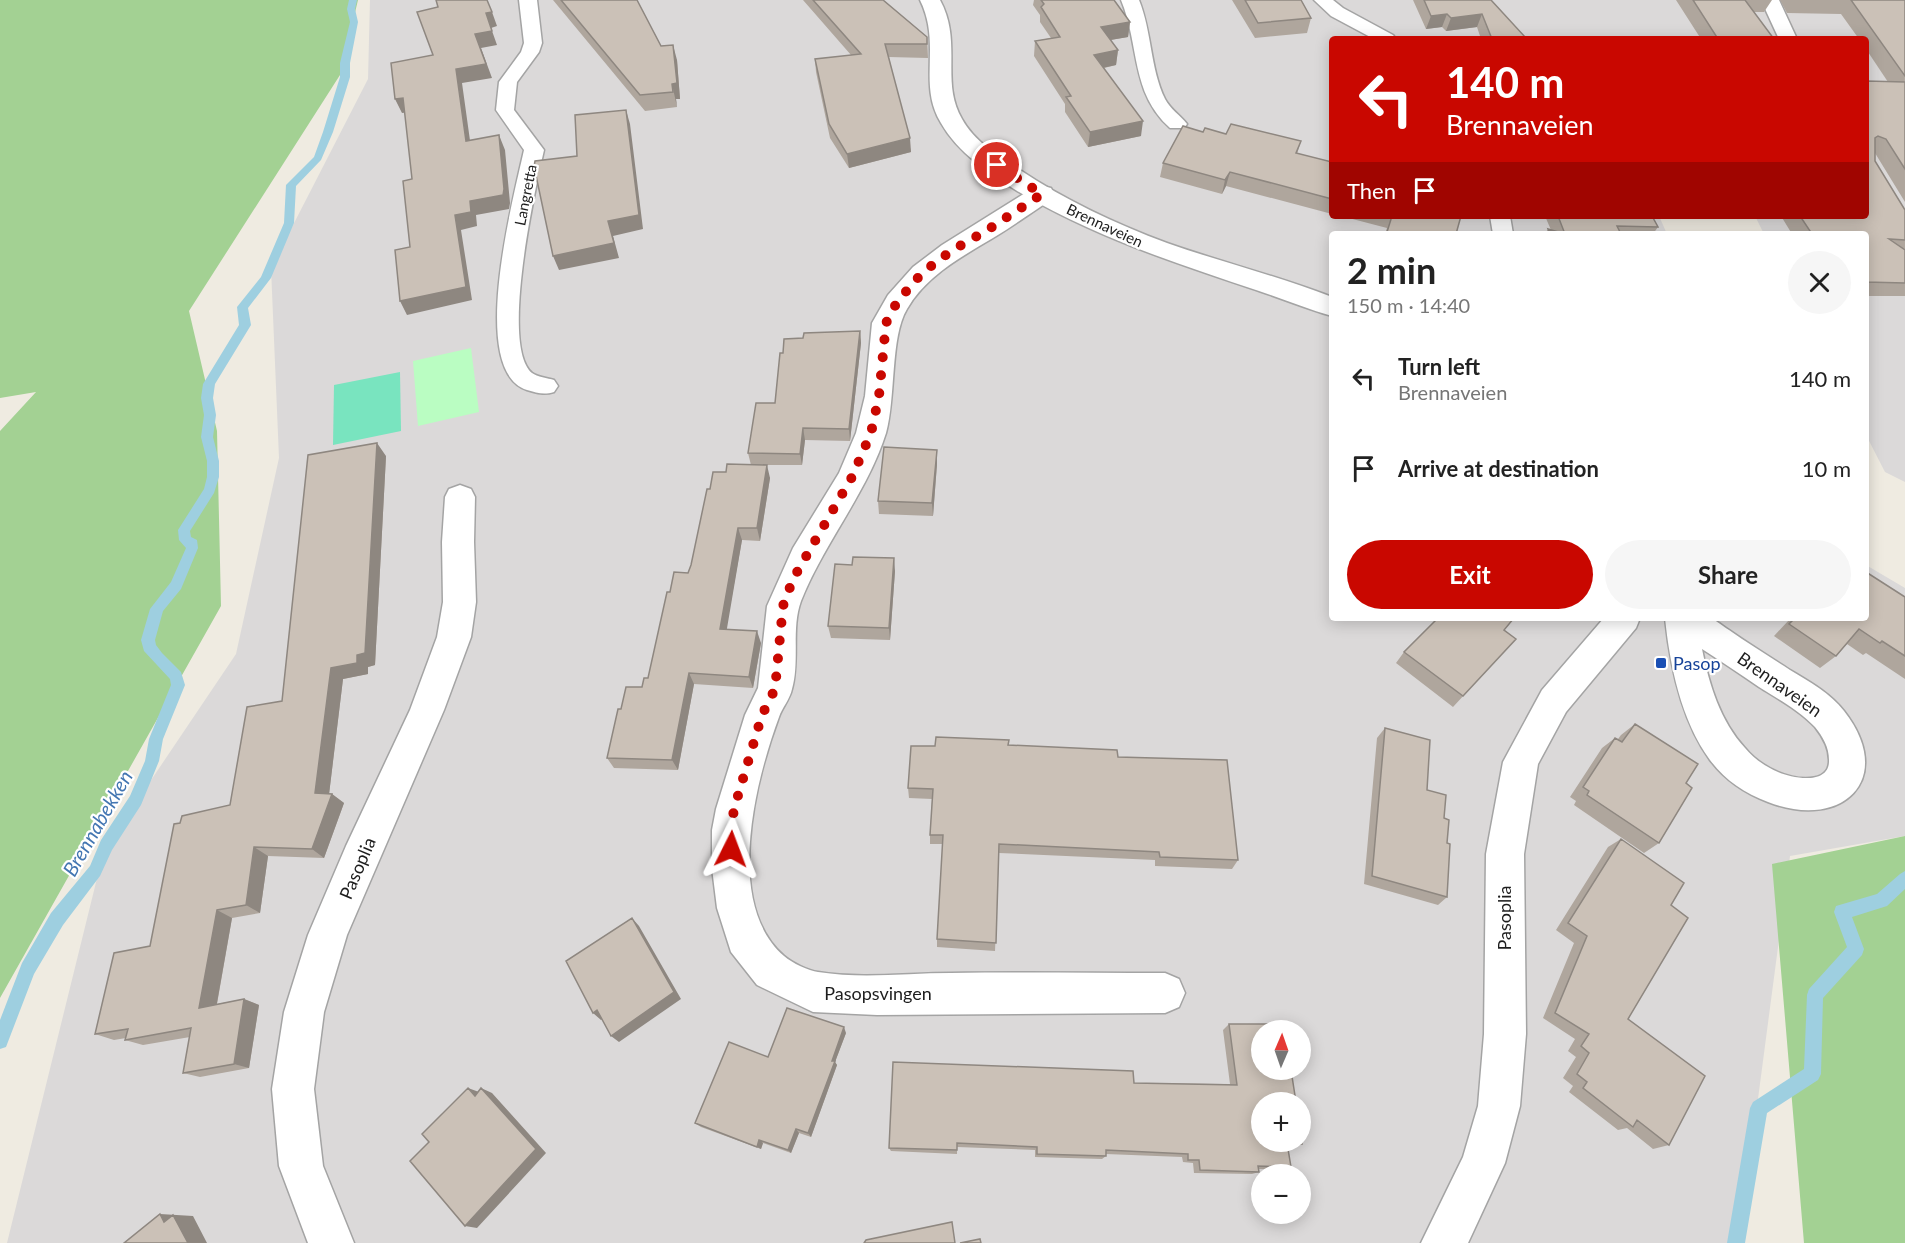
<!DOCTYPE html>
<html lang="en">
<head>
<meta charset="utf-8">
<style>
	:root { --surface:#fff; --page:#f6f6f6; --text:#222; --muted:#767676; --accent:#c90700 }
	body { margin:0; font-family:Lato,sans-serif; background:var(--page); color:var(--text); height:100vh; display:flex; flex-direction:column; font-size:22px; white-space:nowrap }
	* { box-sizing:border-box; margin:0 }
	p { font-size:20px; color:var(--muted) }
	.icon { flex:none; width:33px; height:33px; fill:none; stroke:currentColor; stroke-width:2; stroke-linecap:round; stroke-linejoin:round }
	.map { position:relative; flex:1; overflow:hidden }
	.sheet { position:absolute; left:1329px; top:231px; width:540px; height:390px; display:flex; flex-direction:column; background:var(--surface); border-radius:6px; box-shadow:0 3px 15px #0003 }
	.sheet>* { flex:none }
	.guide { position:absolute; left:1329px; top:36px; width:540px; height:183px; border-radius:6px; box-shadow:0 3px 15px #0003; background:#c90700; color:#fff; overflow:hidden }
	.needle { width:39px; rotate:2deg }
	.fabs { position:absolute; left:1251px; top:1020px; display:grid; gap:12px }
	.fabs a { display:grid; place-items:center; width:60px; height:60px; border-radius:50%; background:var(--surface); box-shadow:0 3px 15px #0003; font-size:30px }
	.pin { position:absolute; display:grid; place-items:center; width:51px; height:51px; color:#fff; margin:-26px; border:3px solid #fff; border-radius:50%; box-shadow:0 2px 6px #0007 }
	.me { position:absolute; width:66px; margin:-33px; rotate:3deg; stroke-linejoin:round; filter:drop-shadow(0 0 4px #0008) }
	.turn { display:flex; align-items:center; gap:21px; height:126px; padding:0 18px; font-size:27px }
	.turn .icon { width:78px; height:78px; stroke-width:2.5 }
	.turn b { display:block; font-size:42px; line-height:51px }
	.then { display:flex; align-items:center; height:57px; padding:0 18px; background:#0003; gap:12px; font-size:22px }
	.round { display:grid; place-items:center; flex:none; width:63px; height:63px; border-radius:32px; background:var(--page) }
	.head { display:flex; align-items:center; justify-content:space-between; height:102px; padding:0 18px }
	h1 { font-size:36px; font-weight:700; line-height:45px }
	.action { display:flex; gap:12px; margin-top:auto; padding:12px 18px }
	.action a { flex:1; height:69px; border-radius:36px; background:var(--accent); color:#fff; font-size:24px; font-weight:700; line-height:69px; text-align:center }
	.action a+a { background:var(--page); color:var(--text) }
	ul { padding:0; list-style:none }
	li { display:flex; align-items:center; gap:18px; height:90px; padding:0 18px }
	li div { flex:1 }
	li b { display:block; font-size:22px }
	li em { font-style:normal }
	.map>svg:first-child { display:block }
</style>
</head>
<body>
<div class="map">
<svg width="1905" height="1243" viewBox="0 0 1905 1243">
	<rect width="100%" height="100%" fill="#efebe1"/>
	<path fill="#dbd9d9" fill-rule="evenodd" d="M370 0H1905V482L1885 472 1866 435V234H1764L1755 216H1866V39H1332V216H1659L1667 234H1332V618H1866V565L1905 588V836L1790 856 1739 1243H7L104 850 236 654 279 458 271 268 368 79ZM1262 1030H1300V1070H1262ZM1262 1102H1300V1142H1262ZM1262 1174H1300V1214H1262Z"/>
	<path fill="#a3d193" d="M0 0H358L340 75 189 311 217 431 221 606 0 998V431L36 392 0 398Z
		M1905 836V1243H1804L1772 864Z"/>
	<path fill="#bafdc2" d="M471 348 479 412 418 426 413 361Z"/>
	<path fill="#79e4bf" d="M400 372 401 431 333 445 334 385Z"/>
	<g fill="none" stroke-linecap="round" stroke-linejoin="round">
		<path fill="#9ecfe0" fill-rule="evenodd" d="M349 0H357L355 9 358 22 350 63V77L333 132 321 160 296 186 294 223 271 278 248 308 251 325 215 384 213 398 216 415 213 437 219 461V477L214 493 190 531 191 537 197 540 198 548 181 589 163 611 155 640 156 645 162 653 181 672 185 685 163 739 159 761 141 805 112 850 100 876 63 925 34 974 6 1047 0 1049V1020L22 963 51 913 90 866 101 840 130 796 145 761 149 739 171 685 170 679 144 651 141 640 150 609 171 582 186 548 179 540 178 530 204 489 207 477V461L201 437 204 415 201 398 203 384 239 325 237 307 261 277 284 223 286 185 314 157 323 132 340 77V63L350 22 347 9Z
			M1905 871V889L1887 906 1852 917 1864 949 1862 955 1823 998 1821 1074 1818 1080 1767 1113 1745 1243H1727L1750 1108 1753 1102 1804 1069 1807 995 1809 989 1847 947 1834 912 1836 906 1877 894 1900 874Z"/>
		<defs>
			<path id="service" d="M519 0H537L542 43 539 52 517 82 514 110 544 150C535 190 500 346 532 373 537 377 548 378 554 380L558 386 554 392C544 395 537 393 527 390 467 371 514 196 524 150L496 110 499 82 521 52 524 43Z
				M1121 0H1139C1152 32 1150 68 1165 99 1170 109 1180 115 1187 124L1184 128H1170C1130 92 1140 46 1121 0Z
				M1314 0H1333L1343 8 1393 35 1396 39H1374L1331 16Z
				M1761 0H1779L1797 39H1779Z
				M1490 216H1510L1513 234H1493Z"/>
			<path id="minor" d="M1042 186 1051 188 1054 194 1051 200C1032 212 1013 226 993 238 961 257 926 276 907 309 890 337 896 398 886 433 867 493 824 543 801 601 791 628 800 661 792 689 790 699 782 708 779 717 755 782 724 904 784 956 792 963 809 971 818 972 862 979 907 973 951 973 1022 972 1094 973 1165 973L1179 979 1185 993 1179 1007 1165 1013 877 1015 813 1012 757 985 731 952 717 908 712 868V830L716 809 745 715 758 688 767 606 793 548 839 473 856 433 865 396 872 323 888 295 913 267 942 245 1033 188Z
				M460 485 471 489 475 497 474 542 476 602 471 637 444 710 347 935 324 1012 314 1089 323 1166 354 1243H308L279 1166 272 1089 284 1012 308 935 346 846 410 710 437 637 443 602 442 542 445 497 449 489Z
				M1604 618H1640L1636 628 1566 712 1538 764 1524 854 1526 1034 1520 1106 1505 1163 1468 1243H1421L1463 1157 1478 1106 1484 1034 1486 854 1503 762 1542 690Z"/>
			<path id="tertiary" d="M920 0H940C963 42 940 82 962 119 974 141 999 157 1020 170 1065 200 1116 224 1167 243 1221 262 1278 276 1332 297V316C1307 309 1283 299 1259 291 1175 263 1095 237 1019 192 990 174 958 153 941 123 917 84 942 44 920 0Z
				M1665 618C1678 618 1697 614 1710 618 1716 620 1724 627 1729 630 1749 644 1770 657 1790 670 1810 682 1830 693 1844 711 1897 779 1842 831 1768 802 1744 793 1725 780 1710 760 1681 720 1670 666 1665 618ZM1702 649C1721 661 1740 674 1759 687 1778 699 1799 710 1815 727 1823 737 1829 747 1829 760 1830 785 1794 779 1778 772 1766 767 1753 758 1745 748 1720 721 1709 684 1702 649Z"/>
		</defs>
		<use href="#service" stroke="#a4a4a4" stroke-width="3"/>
		<use href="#minor" stroke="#a4a4a4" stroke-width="3"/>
		<use href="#tertiary" stroke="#a4a4a4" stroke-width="3"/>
		<use href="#service" fill="#fff" fill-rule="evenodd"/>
		<use href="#minor" fill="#fff" fill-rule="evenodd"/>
		<use href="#tertiary" fill="#fff" fill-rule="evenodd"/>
	</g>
	<path fill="#afa69d" d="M553 0H637L661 46 677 60 680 99H676L677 107 645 111Z
		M803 0H883L927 37 928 58 889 57 911 152 849 168 830 138 816 72 815 59 851 55Z
		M1034 0H1114L1130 22 1128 37 1110 40 1118 50 1116 65 1104 68 1141 136 1088 147 1065 112V104L1034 56 1035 41 1051 38 1040 22V15L1033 5Z
		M1232 0H1301L1311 18 1307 33 1255 38Z
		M1413 0H1491L1526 38 1572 39H1481L1477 27 1446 31 1442 27 1426 29Z
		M1676 0H1772L1764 12H1754L1774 39H1701Z
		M1780 0H1905V202L1875 153V161L1905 210V296H1866V234H1792L1781 216H1866V81L1888 82 1866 49V39H1859L1841 14 1787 13Z
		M1203 132 1301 141 1297 154 1332 162V214L1226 186 1222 194 1160 177 1163 163Z
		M1341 216H1461L1456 234H1385L1387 228Z
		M1545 216H1652L1658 227 1653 234H1545L1548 229 1551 230Z
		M860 331 861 343 850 441 805 440 802 465H758L770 478 760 541 742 540 726 629 761 643 753 688 694 684 678 770 614 768 607 758 621 709 642 687 648 678 670 592 688 573 691 565 710 489 726 472 751 465 748 453 775 403 783 353 803 338Z
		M386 456 375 665 368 667V674L343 679 329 794H332L344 803 324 858 268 856 260 913 232 918 217 1004 244 999 259 1005 249 1068 200 1077 183 1073 190 1037 143 1045 125 1040 126 1038 114 1040 95 1034 150 946 180 823 230 805 282 701Z
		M937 464 933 516 879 514 878 501Z
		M895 571 890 640 831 638 828 626Z
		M1905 597V679L1866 653 1863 655 1847 644 1836 656 1820 668 1774 636 1789 620 1787 618H1866Z
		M1504 630 1516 639 1453 707 1396 663 1404 652Z
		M1635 724 1686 783 1659 843 1644 853 1574 805 1576 801 1570 797 1602 748 1615 738 1618 739 1621 735Z
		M1385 728 1427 790 1444 818 1447 843V897L1438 905 1364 884 1377 738Z
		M1008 745 1118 757 1238 860 1232 869 1155 866V860L999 853 995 951 937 947V939L943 844H930V835L932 799 909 798 908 788 935 746Z
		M1621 839 1671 905 1628 1019 1669 1145 1653 1149 1627 1128 1618 1130 1569 1092 1573 1086 1563 1078 1576 1057 1568 1051 1575 1039 1543 1018 1574 943 1556 930 1608 847Z
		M1229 1024 1262 1030 1302 1144 1294 1147H1288L1291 1167 1283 1170 1259 1169V1172L1252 1174 1194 1173 1193 1163 1183 1162 1182 1157 1106 1154V1156L1102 1159 1035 1157V1150L957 1147V1154L891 1151 889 1148 1134 1083 1230 1084 1223 1030Z
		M846 1033 835 1062 837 1065 811 1137 799 1133 791 1153 763 1143 761 1149 701 1127 695 1123 768 1057Z"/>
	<path fill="#8e8780" d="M492 12 497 26 491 28 497 45 481 48 492 78 462 83 472 155 466 141 456 69 475 34 486 13Z
		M1447 14 1442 27 1426 29 1431 16Z
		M1482 14 1477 27 1446 31 1451 18Z
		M1130 22 1128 37 1099 42 1101 27Z
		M673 45 677 60 680 99H676L677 107 672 84Z
		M1118 50 1116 65 1093 70 1094 55Z
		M403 98 410 112 402 113 395 99Z
		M626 110 630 124 643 229 613 236 619 258 559 270 553 256 608 221Z
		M1143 121 1141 136 1088 147 1090 132Z
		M499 135 505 150 510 203 509 209 476 215 477 226 461 230 472 300 407 315 400 301 455 215 470 201Z
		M910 138 911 152 849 168 847 154Z
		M1230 172 1226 186 1222 194 1225 180Z
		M860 331 861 343 850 441 849 429Z
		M803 428 805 440 802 465 800 454Z
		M377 443 386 456 375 665 368 667V674L343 679 328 803 315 793 331 668Z
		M937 450V464L933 516 932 503Z
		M767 465 770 478 760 541 757 528Z
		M738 528 742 540 725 640 720 629Z
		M894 558 895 571 890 640 889 628Z
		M757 631 761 643 753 688 749 677Z
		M689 673 694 684 678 770 672 760Z
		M332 794 344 803 324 858 312 849Z
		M254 847 268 856 260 913 246 905Z
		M217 910 232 918 215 1014 199 1008Z
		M632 918 639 926 681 999 619 1042 611 1036Z
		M244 999 259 1005 249 1068 234 1064Z
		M597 1010 605 1017 601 1020 593 1013Z
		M844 1027 846 1033 835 1062 837 1065 811 1137 808 1133 832 1061Z
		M468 1088 479 1092 475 1096Z
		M481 1088 492 1093 546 1153 477 1228 465 1226Z
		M796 1129 799 1133 791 1153 788 1150Z
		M759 1140 763 1143 761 1149 757 1147Z
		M160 1214 193 1216 207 1243H188L164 1222Z"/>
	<path fill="#cbc1b7" stroke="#8e8780" stroke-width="1.5" d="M436 0H487L492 12 486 13 492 31 475 34 486 64 456 69 466 141 499 135 504 189 503 195 470 201 471 212 455 215 466 287 400 301 395 250 410 247 403 181 412 179 403 98 395 99 391 63 433 55 417 12 438 7Z
		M561 0H637L661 46 673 45 677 83 672 84 673 92 640 95Z
		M813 0H883L927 37V44H885L910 138 847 154 829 124 815 59 861 54Z
		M1041 0H1114L1130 22 1101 27 1118 50 1094 55 1143 121 1090 132 1066 97 1071 96 1035 41 1060 37 1041 7 1044 4Z
		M1245 0H1301L1311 18 1258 23Z
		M1424 0H1491L1526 38 1572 39H1492L1482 14 1451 18 1447 14 1431 16Z
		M1693 0H1745L1774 39H1718Z
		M1851 0H1905V76Z
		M1866 81 1905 82V169L1886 139 1878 136 1875 138V161L1905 210V240L1889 239 1905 250V283L1866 282V234H1812L1800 216H1866Z
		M626 110 639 215 608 221 614 243 553 256 534 166 535 161 577 156 575 115Z
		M1231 124 1301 141 1296 153 1332 162V199L1230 172 1225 180 1163 163 1183 126 1203 132 1205 128 1226 134Z
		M1392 216H1461L1456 234H1393L1387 232Z
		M1558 216H1652L1658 227 1617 226 1621 234H1550L1548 229 1565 234Z
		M860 331 849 429 803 428 800 454 748 453 756 403H775L780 353H783L784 339 803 338 804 333Z
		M377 443 365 653 357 655V663L331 668 315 793 332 794 312 849 254 847 246 905 217 910 199 1008 244 999 234 1064 183 1073 191 1028 125 1040 128 1029 95 1034 114 953 150 946 174 824 180 823 182 816 230 805 247 707 282 701 308 455Z
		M884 447 937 450 932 503 878 501Z
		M727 464 767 465 757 528H738L720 629 757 631 749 677 689 673 672 760 607 758 618 709H621L626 687H642L644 678H648L667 592H670L674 572 688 573 691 565 707 489H710L713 472H726Z
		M853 557 894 558 889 628 828 626 835 564 852 565Z
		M1866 572 1905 597V656L1882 641 1880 643 1859 629 1836 656 1789 624 1795 618H1866Z
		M1438 618H1514L1504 630 1516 639 1463 696 1404 652Z
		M1635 724 1698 764 1686 783 1692 788 1659 843 1587 795 1589 791 1583 787 1615 738 1622 742Z
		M1385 728 1430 740 1427 790 1446 795 1444 818 1449 820 1447 843 1450 844 1447 897 1372 876Z
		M936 737 1009 740 1008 745 1117 750 1118 757 1227 760 1238 860 1160 857 1159 852 999 844 996 943 937 939 943 835H930L933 789 908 788 911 746H935Z
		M1621 839 1684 883 1671 905 1688 918 1628 1019 1705 1076 1669 1145 1637 1120 1633 1127 1583 1088 1587 1082 1577 1074 1589 1053 1581 1046 1589 1034 1555 1013 1587 936 1568 923Z
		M632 918 674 992 611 1036 597 1010 593 1013 566 961Z
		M787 1008 844 1027 832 1061H835L808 1133 796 1129 788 1150 759 1140 757 1147 695 1123 729 1042 768 1057Z
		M1229 1024H1290L1291 1030H1262V1070H1291L1296 1102H1262V1142H1300V1135L1302 1144 1287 1143 1291 1167 1258 1166 1259 1172 1200 1170 1199 1160H1188V1154L1106 1150V1156L1037 1154V1147L957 1143V1150L889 1148 893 1062 1133 1071 1134 1083 1237 1085Z
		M468 1088 475 1096 481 1088 536 1149 465 1226 410 1161 429 1142 422 1134Z
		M160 1214 164 1222 173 1215 188 1243H124Z
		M952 1222 955 1243H864L866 1240Z
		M980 1239 981 1243H960Z"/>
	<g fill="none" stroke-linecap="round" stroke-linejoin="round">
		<path stroke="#c90700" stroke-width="10" stroke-dasharray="0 18" d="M731 849V830L734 809 762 715 775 689 783 606 793 579 852 477 871 433 879 396 886 323 897 302 922 273 951 251 986 231 1042 194 997 165"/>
	</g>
	<rect fill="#1a4fb4" stroke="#fff" stroke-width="2" x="1655" y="657" width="12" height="12" rx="3"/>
	<g text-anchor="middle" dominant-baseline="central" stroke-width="4.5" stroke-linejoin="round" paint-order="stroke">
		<g font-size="15" fill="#1d1d1d" stroke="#fff">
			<text transform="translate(525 195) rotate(-79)">Langretta</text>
			<text transform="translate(1105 225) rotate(25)">Brennaveien</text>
		</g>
		<g font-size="18" fill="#164399" stroke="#fff" text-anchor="start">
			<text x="1673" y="663">Pasop</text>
		</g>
		<g font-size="18" fill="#1d1d1d" stroke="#fff">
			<text transform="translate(1780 684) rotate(35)">Brennaveien</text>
			<text transform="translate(357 868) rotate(-67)">Pasoplia</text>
			<text transform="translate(1504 918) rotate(-90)">Pasoplia</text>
			<text x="878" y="993">Pasopsvingen</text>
		</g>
		<g font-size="20" font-style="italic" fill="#4376b2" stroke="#fff">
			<text transform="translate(97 823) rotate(-60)">Brennabekken</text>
		</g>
	</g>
</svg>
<div class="fabs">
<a><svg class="needle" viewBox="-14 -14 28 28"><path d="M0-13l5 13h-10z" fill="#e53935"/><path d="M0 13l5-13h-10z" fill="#767676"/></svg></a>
<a>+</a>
<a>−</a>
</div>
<div class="pin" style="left:997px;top:165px;background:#d93025"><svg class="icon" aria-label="arrive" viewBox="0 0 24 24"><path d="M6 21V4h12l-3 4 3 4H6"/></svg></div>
<svg class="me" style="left:731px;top:849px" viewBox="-20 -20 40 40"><path d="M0-17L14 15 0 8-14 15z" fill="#c90700" stroke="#fff" stroke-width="4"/></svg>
<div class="guide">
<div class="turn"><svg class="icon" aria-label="left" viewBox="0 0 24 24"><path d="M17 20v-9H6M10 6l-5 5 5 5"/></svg><div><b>140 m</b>Brennaveien</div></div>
<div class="then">Then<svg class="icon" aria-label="arrive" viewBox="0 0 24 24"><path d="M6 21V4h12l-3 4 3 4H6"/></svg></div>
</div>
<section class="sheet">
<div class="head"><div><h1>2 min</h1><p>150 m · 14:40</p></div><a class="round"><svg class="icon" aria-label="close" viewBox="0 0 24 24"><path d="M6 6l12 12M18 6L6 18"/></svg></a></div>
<ul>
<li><svg class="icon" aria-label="left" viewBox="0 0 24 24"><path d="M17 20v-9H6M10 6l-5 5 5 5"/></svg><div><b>Turn left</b><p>Brennaveien</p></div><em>140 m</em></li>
<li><svg class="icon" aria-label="arrive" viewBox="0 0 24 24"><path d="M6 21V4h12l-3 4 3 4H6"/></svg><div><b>Arrive at destination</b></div><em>10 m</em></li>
</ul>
<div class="action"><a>Exit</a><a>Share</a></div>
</section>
</div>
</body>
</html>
